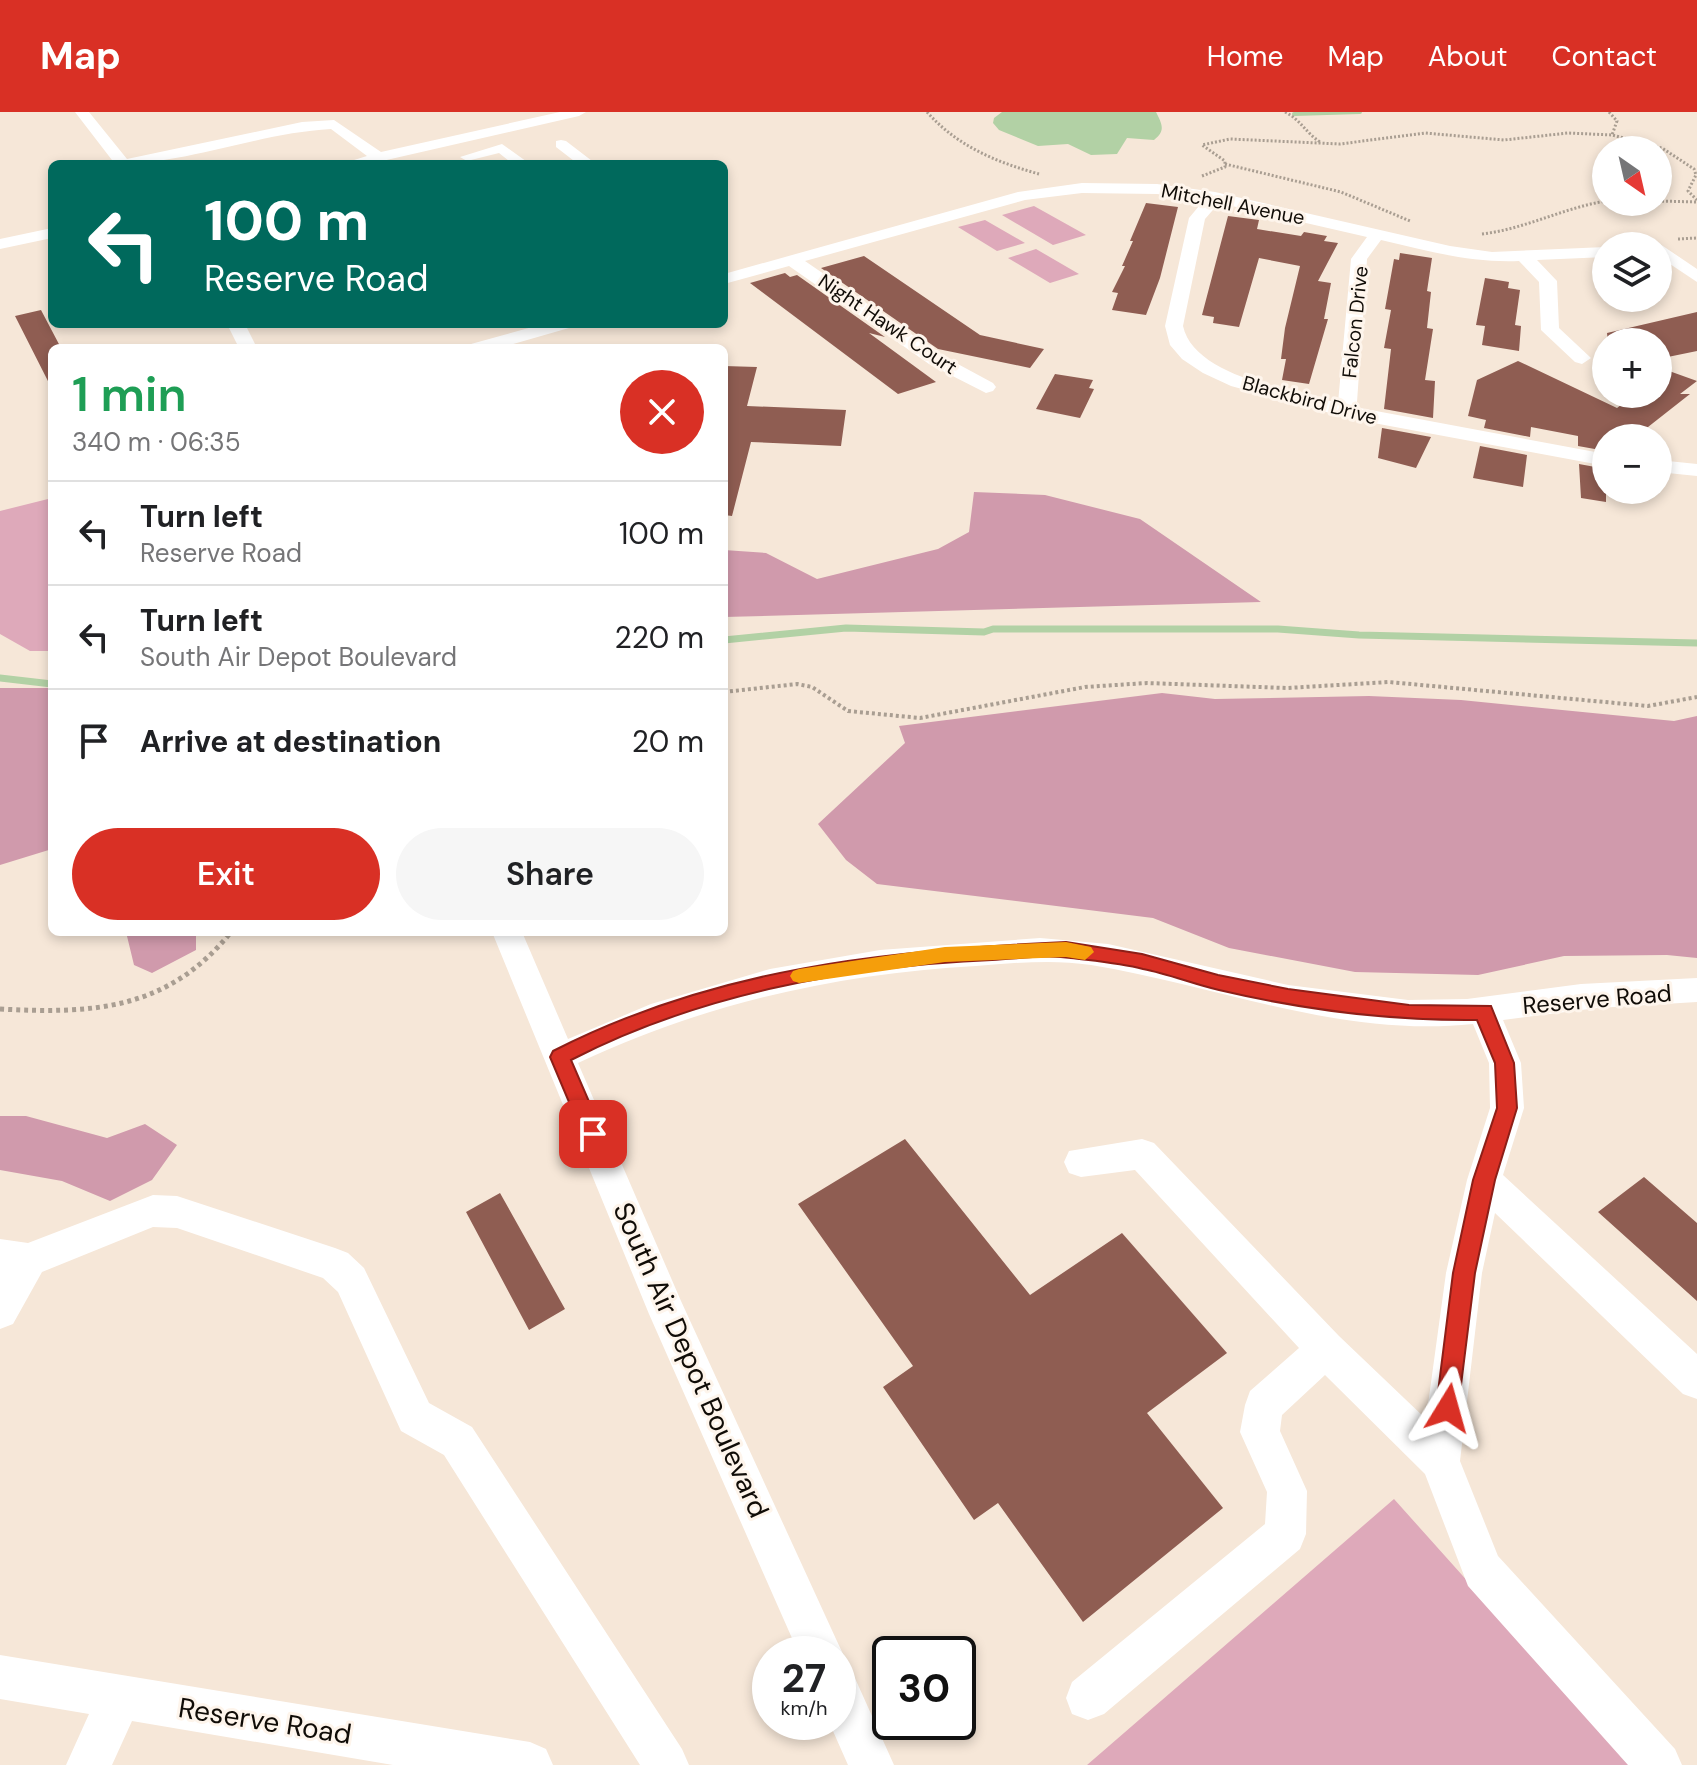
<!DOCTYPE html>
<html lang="en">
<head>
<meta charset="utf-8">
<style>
	:root { --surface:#fff; --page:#f6f6f6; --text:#202124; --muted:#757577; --line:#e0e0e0; --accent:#d93025 }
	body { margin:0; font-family:"DM Sans",sans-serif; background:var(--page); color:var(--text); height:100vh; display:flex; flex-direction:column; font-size:30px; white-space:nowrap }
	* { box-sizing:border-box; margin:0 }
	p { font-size:26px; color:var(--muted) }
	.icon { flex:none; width:44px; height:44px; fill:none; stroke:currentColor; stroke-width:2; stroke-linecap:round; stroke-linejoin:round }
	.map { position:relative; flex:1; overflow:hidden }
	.details { position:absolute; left:48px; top:232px; width:680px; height:592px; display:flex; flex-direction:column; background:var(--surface); border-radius:12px; box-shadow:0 4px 12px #0003 }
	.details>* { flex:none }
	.hud { position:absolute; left:48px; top:48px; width:680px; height:168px; border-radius:12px; box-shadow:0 4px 12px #0003; background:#00695c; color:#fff; overflow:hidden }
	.needle { width:52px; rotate:146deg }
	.tools { position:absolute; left:1592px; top:24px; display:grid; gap:16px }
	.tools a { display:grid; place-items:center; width:80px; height:80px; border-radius:50%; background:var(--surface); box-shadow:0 4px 12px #0003; font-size:40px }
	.speed { position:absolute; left:752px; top:1524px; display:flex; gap:16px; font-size:40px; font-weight:700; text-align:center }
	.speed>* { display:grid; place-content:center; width:104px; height:104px; border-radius:50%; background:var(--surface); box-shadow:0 4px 12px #0003; line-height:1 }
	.speed small { font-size:20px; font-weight:400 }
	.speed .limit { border:4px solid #111; border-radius:12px; background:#fff; color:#111 }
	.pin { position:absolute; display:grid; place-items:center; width:68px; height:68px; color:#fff; margin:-34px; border-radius:16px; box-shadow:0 4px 12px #0006 }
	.me { position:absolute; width:88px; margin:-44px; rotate:8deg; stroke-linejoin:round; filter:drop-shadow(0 0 6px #0008) }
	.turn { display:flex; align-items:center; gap:28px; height:168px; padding:0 24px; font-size:36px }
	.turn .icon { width:104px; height:104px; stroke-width:2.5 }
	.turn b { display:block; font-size:56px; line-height:68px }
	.round { display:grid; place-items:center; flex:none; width:84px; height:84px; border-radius:42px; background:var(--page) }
	.headline { display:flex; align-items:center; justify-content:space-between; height:136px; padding:0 24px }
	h1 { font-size:48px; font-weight:600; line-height:60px; color:#1e9e55 }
	.button { display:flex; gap:16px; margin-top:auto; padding:16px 24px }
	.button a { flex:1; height:92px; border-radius:48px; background:var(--accent); color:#fff; font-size:32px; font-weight:600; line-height:92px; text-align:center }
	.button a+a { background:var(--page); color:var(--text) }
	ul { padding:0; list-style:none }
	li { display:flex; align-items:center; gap:24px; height:104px; padding:0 24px; border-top:2px solid var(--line) }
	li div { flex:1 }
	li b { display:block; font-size:30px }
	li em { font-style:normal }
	header { display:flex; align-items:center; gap:48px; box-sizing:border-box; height:112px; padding:0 40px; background:var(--accent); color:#fff }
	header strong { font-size:38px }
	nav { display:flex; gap:44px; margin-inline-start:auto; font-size:28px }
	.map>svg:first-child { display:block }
</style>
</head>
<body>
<header>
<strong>Map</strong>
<nav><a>Home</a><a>Map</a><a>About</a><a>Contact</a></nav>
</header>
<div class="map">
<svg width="1697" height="1653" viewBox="0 0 1697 1653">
	<rect width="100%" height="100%" fill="#f6e7d8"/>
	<path fill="#dea9ba" d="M1034 94 1086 123 1053 133 1002 103Z
		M985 108 1025 131 997 139 958 115Z
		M1036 137 1079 162 1050 171 1008 146Z
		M52 386V539H30L0 522V399Z
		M1394 1387 1632 1653H1087Z"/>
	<path fill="#d09aac" d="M974 380 1045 383 1140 407 1261 490 724 505V438L766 441 817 467 938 437 969 420Z
		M0 576H52V737L0 753Z
		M1162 581 1215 587 1369 584 1461 588 1674 609 1697 604V846L1667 843 1564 844 1478 863 1355 860 1229 836 1153 806 877 772 846 748 818 712 905 631 899 614Z
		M126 820H196V838L152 861 134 853Z
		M0 1004H26L107 1026 145 1012 177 1033 152 1068 110 1089 62 1069 0 1058Z"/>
	<path fill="#b2d1a5" d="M1002 0H1156C1162 12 1166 19 1154 28L1127 26 1117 42 1091 43 1068 32 1038 34 999 18 993 11 994 6Z"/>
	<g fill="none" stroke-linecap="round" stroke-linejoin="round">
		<path stroke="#b2d1a5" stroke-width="4" d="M1294 2 1360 0"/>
		<path stroke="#b2d1a5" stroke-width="7" d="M724 528 846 516 984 520 993 517H1278L1359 523 1697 531
			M0 566 52 572"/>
	</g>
	<path fill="#8f5d52" d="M1146 91 1178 95 1160 166 1146 203 1112 198 1118 181 1112 180 1125 154H1122L1133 129H1130Z
		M1228 104 1259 108 1257 117 1301 124 1304 120 1327 124 1324 129 1338 131 1318 169 1331 171 1324 207H1328L1309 272 1282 268 1286 247H1281L1285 216 1300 154 1259 146 1239 215 1213 211 1214 205 1202 203Z
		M1400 141 1432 146 1427 179 1431 180 1427 216 1433 217 1425 268 1435 269 1433 306 1384 297 1391 237 1384 236 1391 198 1385 197 1394 147 1399 148Z
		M864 144 980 223 1044 237 1030 256 938 237 821 156Z
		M785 161 790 165 797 163 885 225 869 221 936 270 898 282 750 171Z
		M1485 166 1509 170 1508 176 1520 178 1515 213 1521 214 1519 239 1482 233 1485 214 1476 213Z
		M41 198 61 236H52V277L15 204Z
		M1697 200V239L1658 247V230H1608L1607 221Z
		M1518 249 1617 296 1635 282H1658V255L1697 269 1680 282H1690L1634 326H1606V339L1578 334V324L1531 315 1530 325 1484 316 1486 308 1468 304 1477 268Z
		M724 254 757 255 747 294 846 298 841 334 751 330 732 404 724 403Z
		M1055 262 1093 268 1089 276 1094 277 1080 306 1036 297Z
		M1382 316 1431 325 1416 356 1378 346Z
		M1480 334 1527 343 1523 375 1473 366Z
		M1579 352 1606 357V390L1581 386Z
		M905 1027 1030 1183 1122 1121 1227 1241 1147 1301 1223 1396 1083 1510 998 1391 974 1408 883 1275 913 1254 798 1092Z
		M1644 1065 1697 1111V1189L1598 1100Z
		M500 1081 565 1197 529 1218 466 1100Z"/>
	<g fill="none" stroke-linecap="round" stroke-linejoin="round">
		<path stroke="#a99e92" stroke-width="3" stroke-dasharray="2 2" stroke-linecap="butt" d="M927 0C957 34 996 50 1039 62
			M1285 0C1301 8 1305 20 1320 30
			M1609 0 1617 9 1612 23
			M1225 52 1341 80 1410 109
			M1202 64 1225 55V49L1202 33 1230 27 1340 32 1425 21 1504 28 1568 21 1612 23 1662 36 1694 57 1696 63 1688 79 1697 88
			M1658 89 1697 90
			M1482 122C1525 117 1563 96 1606 89
			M1678 127 1697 126
			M1614 130 1644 128"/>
		<path stroke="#a99e92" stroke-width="4" stroke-dasharray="3 3" stroke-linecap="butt" d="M724 580 797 572 812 575 848 599 920 606 1085 575 1147 571 1287 576 1389 570 1648 594 1697 585"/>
		<path stroke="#a99e92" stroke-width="5" stroke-dasharray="4 4" stroke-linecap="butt" d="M0 897C94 902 168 898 231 820"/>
		<path fill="#fff" fill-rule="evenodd" d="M75 0H89L127 47 302 10 334 8 381 40 560 0H586L579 4 369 52H341L367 44 331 17C258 21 188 52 115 52Z
			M561 28 566 29 596 52H578L556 35V29Z
			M502 32 530 52H513L499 41 467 49 460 45Z
			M1082 71 1157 72 1215 80 1450 134 1492 140 1606 135V145L1537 148 1557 169 1559 216 1591 246 1582 252 1575 250 1541 218 1539 170 1519 149C1471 151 1427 139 1381 128L1367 147 1357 290 1360 296 1606 342V354L1352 307 1231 274 1203 261 1182 247 1170 233 1165 214 1189 106 1204 88 1157 82 1082 81 1025 88 805 149 943 244 993 271 996 275 993 279 986 281 929 252 789 154 724 172V162L1018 80ZM1219 91 1367 125 1351 147 1338 291C1294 279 1194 265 1183 214L1205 107Z
			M52 116V126L0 137V127Z
			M1660 132 1697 157V170L1658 144V134H1654Z
			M227 212H245L257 236H239Z
			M543 212H572L569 216 499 236H469L471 232Z
			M1658 348 1697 352V364L1658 360Z
			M492 820H522L568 927 651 892 770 857 880 838 1040 826 1108 832 1288 873 1408 888 1467 887 1581 872 1697 866V890L1597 896 1503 908 1521 951 1524 996 1503 1063 1697 1242V1287L1683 1282 1495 1101 1482 1161 1460 1349 1498 1444 1675 1637 1682 1653H1628L1468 1474 1425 1362 1325 1263 1282 1303 1280 1319 1307 1379 1306 1422 1300 1437 1104 1602 1088 1608 1072 1602 1066 1586 1072 1570 1265 1412 1267 1380 1240 1320 1245 1293 1250 1279 1299 1236 1135 1058 1081 1065 1069 1061 1064 1050 1069 1039 1142 1027 1154 1031 1339 1224 1426 1307 1446 1161 1467 1068 1490 996 1489 951 1473 912C1341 926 1219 874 1091 853 1053 847 1015 851 976 854 837 862 705 891 578 951L681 1189 836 1527 843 1542 838 1554V1542H799L649 1202Z
			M153 1083 177 1084 335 1136 348 1141 364 1156 429 1291 472 1315 682 1637 689 1653H640L444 1343 401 1319 338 1180 323 1166 177 1116 153 1115 42 1160 13 1212 0 1217V1127L28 1131Z
			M0 1543 530 1630 546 1637 553 1653H393L132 1609 112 1653H66L89 1602 0 1587Z
			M838 1558 854 1564 894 1653H848L829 1610H838Z"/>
	</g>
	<path fill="#d93025" stroke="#8d1f18" stroke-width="2" d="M1066 830 1142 842 1218 863 1288 877 1409 893 1491 894 1514 951 1517 996 1495 1068 1475 1161 1457 1305 1448 1308 1440 1305 1436 1296 1453 1161 1473 1068 1497 996 1495 951 1477 908C1391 909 1304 898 1219 878 1193 872 1169 862 1143 857 1120 851 1095 849 1071 846 1046 842 1018 847 992 848 849 854 699 882 571 948L603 1022 600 1028 593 1031 585 1028 550 945 553 939C715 856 887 838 1066 830Z"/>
	<path fill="#f59e0b" d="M1066 830 1091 835 1094 840 1085 848 1066 845 945 850 799 871 793 869 790 864 793 859 799 857 945 835Z"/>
	<g text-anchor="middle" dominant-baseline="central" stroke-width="6" stroke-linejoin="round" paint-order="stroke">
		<g font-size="20" fill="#100c07" stroke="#fef5ec">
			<text transform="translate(1233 92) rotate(11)">Mitchell Avenue</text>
			<text transform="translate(1355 210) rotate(-84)">Falcon Drive</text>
			<text transform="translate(888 212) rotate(34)">Night Hawk Court</text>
			<text transform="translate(1310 288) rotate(15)">Blackbird Drive</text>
		</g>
		<g font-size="24" fill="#100c07" stroke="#fef5ec">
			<text transform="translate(1597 887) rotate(-5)">Reserve Road</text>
		</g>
		<g font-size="28" fill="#100c07" stroke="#fef5ec">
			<text transform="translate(691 1248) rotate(66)">South Air Depot Boulevard</text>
			<text transform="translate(265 1609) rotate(9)">Reserve Road</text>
		</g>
	</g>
</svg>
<div class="tools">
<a><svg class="needle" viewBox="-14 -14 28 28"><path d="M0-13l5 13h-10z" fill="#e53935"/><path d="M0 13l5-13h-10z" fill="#757577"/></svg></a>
<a><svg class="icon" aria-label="layers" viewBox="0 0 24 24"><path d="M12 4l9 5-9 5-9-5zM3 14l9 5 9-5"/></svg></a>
<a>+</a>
<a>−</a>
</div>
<div class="speed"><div>27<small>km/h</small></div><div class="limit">30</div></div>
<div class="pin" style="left:593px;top:1022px;background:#d93025"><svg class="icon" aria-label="arrive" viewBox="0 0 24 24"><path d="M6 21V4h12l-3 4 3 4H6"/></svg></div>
<svg class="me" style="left:1448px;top:1296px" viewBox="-20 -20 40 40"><path d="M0-17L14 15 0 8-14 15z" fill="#d93025" stroke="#fff" stroke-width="4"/></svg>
<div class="hud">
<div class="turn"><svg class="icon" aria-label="left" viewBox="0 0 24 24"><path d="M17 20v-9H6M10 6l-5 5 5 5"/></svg><div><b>100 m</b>Reserve Road</div></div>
</div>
<section class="details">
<div class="headline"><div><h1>1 min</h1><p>340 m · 06:35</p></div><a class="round" style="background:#d93025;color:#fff"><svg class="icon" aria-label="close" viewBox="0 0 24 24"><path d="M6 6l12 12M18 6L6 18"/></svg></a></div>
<ul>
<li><svg class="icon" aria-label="left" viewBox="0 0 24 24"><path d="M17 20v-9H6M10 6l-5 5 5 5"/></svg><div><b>Turn left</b><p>Reserve Road</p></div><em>100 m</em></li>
<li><svg class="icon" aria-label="left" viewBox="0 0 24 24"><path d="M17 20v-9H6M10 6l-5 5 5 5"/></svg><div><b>Turn left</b><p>South Air Depot Boulevard</p></div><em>220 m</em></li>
<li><svg class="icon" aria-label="arrive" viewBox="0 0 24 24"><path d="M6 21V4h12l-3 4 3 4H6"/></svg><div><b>Arrive at destination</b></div><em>20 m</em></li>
</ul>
<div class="button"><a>Exit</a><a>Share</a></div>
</section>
</div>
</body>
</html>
